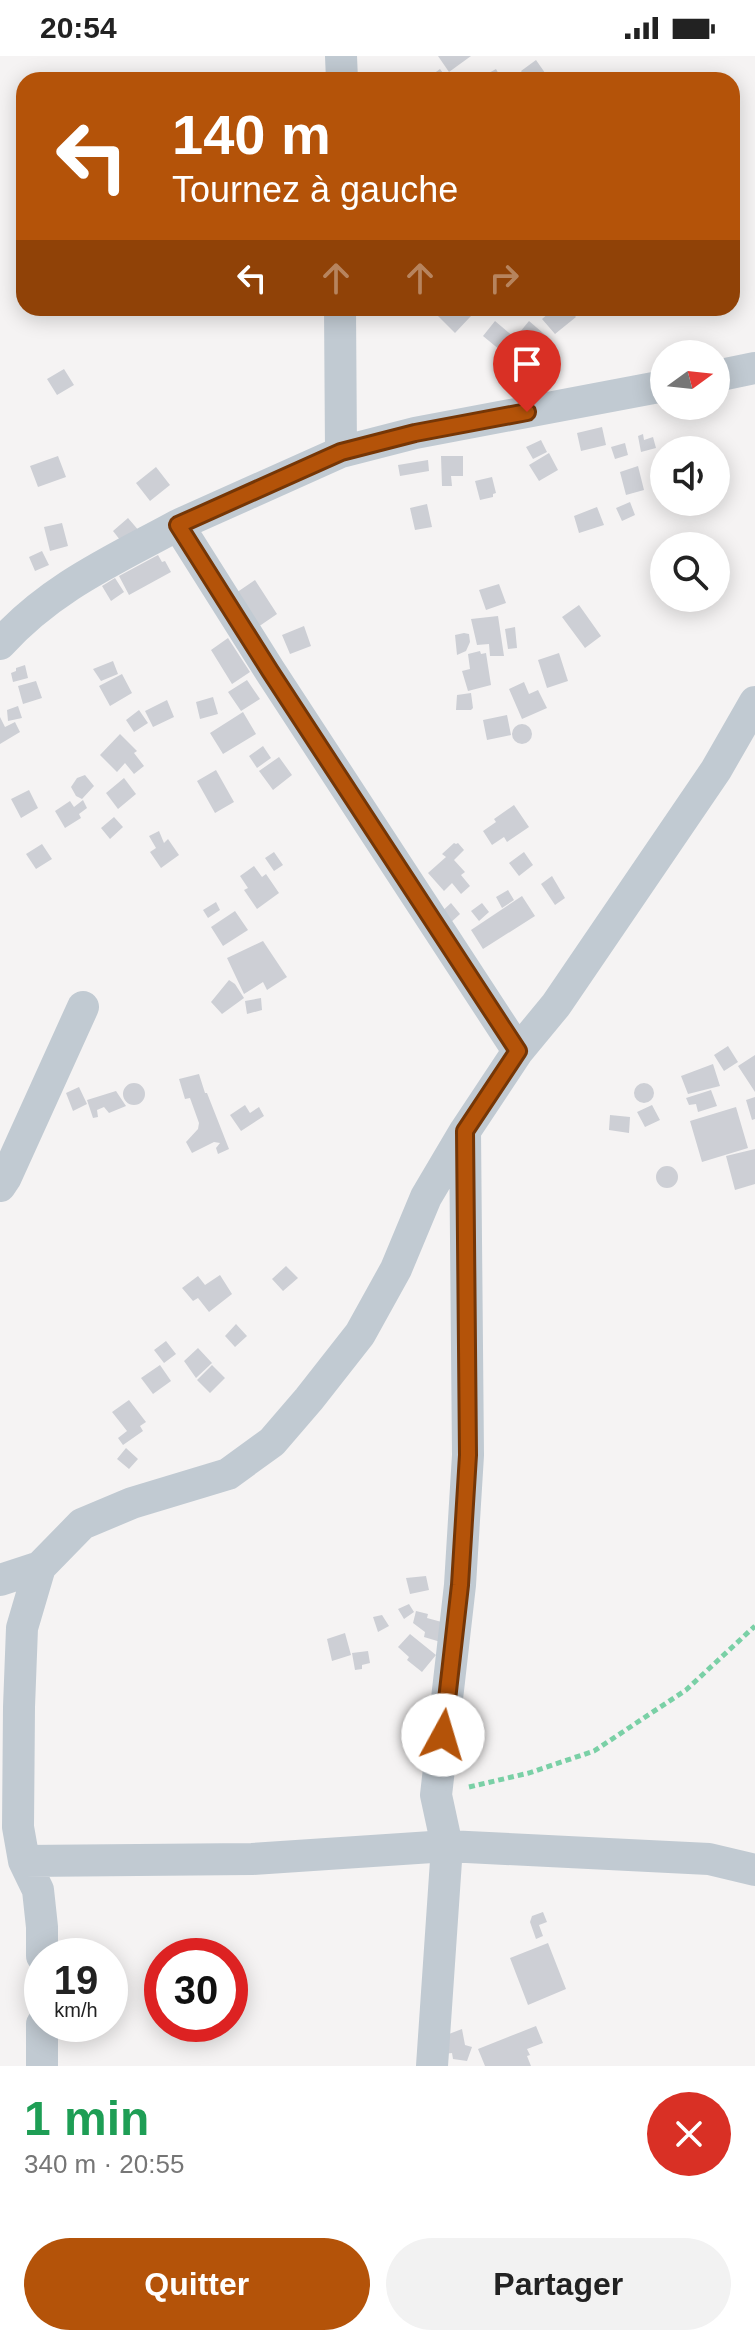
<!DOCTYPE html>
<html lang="fr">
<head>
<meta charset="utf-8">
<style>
	:root { --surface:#fff; --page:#f2f2f2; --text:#222; --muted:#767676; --accent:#b45309 }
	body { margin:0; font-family:Arial,sans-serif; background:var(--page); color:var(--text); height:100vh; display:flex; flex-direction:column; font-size:30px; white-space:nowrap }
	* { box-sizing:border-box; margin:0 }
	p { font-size:26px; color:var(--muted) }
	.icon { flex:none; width:44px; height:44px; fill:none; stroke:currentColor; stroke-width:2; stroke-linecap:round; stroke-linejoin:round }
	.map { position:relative; height:2010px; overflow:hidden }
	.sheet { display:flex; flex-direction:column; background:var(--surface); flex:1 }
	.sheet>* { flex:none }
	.guide { position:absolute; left:16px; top:16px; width:724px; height:244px; border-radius:24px; box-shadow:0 4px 20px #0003; background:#b45309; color:#fff; overflow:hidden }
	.needle { width:52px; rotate:75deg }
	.fabs { position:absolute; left:650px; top:284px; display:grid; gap:16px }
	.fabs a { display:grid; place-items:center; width:80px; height:80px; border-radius:50%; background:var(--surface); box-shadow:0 4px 20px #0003; font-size:40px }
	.speed { position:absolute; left:24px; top:1882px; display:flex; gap:16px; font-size:40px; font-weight:700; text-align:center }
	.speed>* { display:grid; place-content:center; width:104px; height:104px; border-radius:50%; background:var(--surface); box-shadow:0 4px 20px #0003; line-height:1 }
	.speed small { font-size:20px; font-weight:400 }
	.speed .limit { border:12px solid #d22; background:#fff; color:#111 }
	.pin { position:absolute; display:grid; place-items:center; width:68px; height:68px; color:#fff; margin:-82px -34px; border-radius:50% 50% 50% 0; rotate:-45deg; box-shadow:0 0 8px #0007 }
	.pin .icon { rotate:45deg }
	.me { position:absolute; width:88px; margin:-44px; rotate:6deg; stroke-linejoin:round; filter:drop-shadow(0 0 6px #0008) }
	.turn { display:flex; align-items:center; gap:28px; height:168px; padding:0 24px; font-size:36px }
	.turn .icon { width:104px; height:104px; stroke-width:2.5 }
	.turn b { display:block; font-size:56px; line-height:68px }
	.lanes { display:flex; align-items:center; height:76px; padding:0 24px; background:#0003; justify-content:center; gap:40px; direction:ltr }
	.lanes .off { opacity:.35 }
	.round { display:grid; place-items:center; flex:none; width:84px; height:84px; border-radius:42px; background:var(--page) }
	.headline { display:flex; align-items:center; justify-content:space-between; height:136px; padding:0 24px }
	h1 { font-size:48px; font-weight:600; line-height:60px; color:#1e9e55 }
	.cta { display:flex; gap:16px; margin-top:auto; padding:16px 24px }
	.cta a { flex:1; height:92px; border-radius:48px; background:var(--accent); color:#fff; font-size:32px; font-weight:600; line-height:92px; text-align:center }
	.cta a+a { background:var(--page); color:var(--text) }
	.status { display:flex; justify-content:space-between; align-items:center; height:56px; padding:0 40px; background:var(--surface); direction:ltr }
	.status svg { height:22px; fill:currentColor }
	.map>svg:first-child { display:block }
</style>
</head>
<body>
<div class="status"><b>20:54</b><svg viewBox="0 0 49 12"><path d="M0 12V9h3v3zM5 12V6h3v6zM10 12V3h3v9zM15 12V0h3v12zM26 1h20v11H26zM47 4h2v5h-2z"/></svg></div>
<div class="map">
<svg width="755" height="2010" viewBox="0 0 755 2010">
	<rect width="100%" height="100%" fill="#f5f3f3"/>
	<path fill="#cdcfd5" d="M438 0H471L449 16Z
		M536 4 550 24H527L521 15Z
		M440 13 448 24H425Z
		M496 13 502 24H476Z
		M442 252H462L471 260 455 277 436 258Z
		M555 252H568L576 261 555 278 542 263Z
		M495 265 515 282 529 265 550 283 532 304 514 289 506 299 483 280Z
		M64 313 74 329 57 339 47 323Z
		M602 371 606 389 581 395 577 377Z
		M643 378 644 384 653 381 656 392 641 396 638 380Z
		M541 384 547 396 533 403 526 391Z
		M625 387 628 399 615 403 611 391Z
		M549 397 558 414 539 425 529 409Z
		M58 400 66 421 38 431 30 410Z
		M441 400H463V420H451L452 430H442Z
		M428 404 429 415 400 420 398 409Z
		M638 410 644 434 626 439 620 416Z
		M156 411 170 429 150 445 136 427Z
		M492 421 496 437 493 438V441L480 444 475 425Z
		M630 446 635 459 622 465 616 452Z
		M427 448 432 471 415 474 410 452Z
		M597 451 604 469 579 477 574 460Z
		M128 462 140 476 124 489 113 475Z
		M62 467 68 490 50 495 44 471Z
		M42 495 49 509 35 515 29 501Z
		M158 499 162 506 165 505 171 516 129 539 119 520Z
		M115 522 124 536 111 545 102 530Z
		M255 524 277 558 252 575 230 541Z
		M499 528 506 547 486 554 479 534Z
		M579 549 601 580 585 592 562 561Z
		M498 560 504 600H490L489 588 477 589 471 563Z
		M304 570 311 590 290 598 282 579Z
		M515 571 517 592 508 593 505 573Z
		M464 577 469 578 470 586 466 595 457 599 455 579Z
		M228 582 250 616 232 628 211 594Z
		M480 595 481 598 486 597 491 629 468 635 462 615 470 613 468 598Z
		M559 597 568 625 547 632 538 604Z
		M113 605 118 618 101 625 93 613Z
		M25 609 28 622 13 626 11 617 16 615V612Z
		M122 618 132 637 110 650 99 630Z
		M247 624 260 643 241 655 228 636Z
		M36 625 42 642 23 648 18 630Z
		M524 626 529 638 538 634 547 652 522 663 509 633Z
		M471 637 473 652 471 654H456L457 639Z
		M213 641 218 658 200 663 196 646Z
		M167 644 174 661 153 671 145 655Z
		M18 650 22 662 8 665 7 654Z
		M139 654 148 667 134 676 126 664Z
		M243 656 256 678 223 698 210 677Z
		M507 659 511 679 487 684 483 664Z
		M0 661 5 671 15 666 20 676 0 688Z
		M512 678a10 10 0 1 1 20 0a10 10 0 1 1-20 0Z
		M120 678 137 695 134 697 144 710 134 718 125 707 117 716 100 699Z
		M263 690 271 702 257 712 249 700Z
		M279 701 292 719 273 734 259 715Z
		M216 714 234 746 215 757 197 725Z
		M85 719 94 730 82 743 76 740 71 731 77 722Z
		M124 722 136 738 118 753 106 737Z
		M29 734 38 752 21 762 11 743Z
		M83 744 87 752 79 758 81 762 65 772 55 755 70 745 74 751Z
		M514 749 529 771 507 786 504 781 492 789 483 775 496 766 494 763Z
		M114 761 123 771 110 783 101 772Z
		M159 775 164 787 168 783 179 799 161 812 150 796 156 792 149 780Z
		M454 787 456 788 458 787 464 794 454 804 465 816 461 819 470 830 461 838 452 827 444 835 428 817 446 801 442 798Z
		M42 788 52 803 36 813 26 798Z
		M274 796 283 809 274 815 265 802Z
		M524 796 533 809 519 820 509 807Z
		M254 810 262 821 266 818 279 837 257 853 244 834 248 832 240 820Z
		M552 820 565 842 555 849 541 828Z
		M508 834 514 844 502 852 496 841Z
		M522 840 535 860 483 893 471 874Z
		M216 846 220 854 208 862 203 854Z
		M451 847 460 858 448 869 439 858Z
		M482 847 489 856 479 865 471 855Z
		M235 855 248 874 223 890 211 871Z
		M263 885 287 921 267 934 263 926 244 938 227 902Z
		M229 924 235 928 244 942 222 958 211 946Z
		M261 942 262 954 247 958 245 945Z
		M728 990 738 1006 724 1015 714 999Z
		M755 999V1036L738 1010Z
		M713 1008 720 1030 688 1038 681 1020Z
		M199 1018 205 1037H207L229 1093 218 1098 216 1092 220 1087 214 1086 192 1097 186 1086 198 1073 199 1067 190 1042 185 1043 179 1023Z
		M123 1038a11 11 0 1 1 22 0a11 11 0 1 1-22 0Z
		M634 1037a10 10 0 1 1 20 0a10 10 0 1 1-20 0Z
		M79 1031 87 1048 73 1055 66 1037Z
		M711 1034 717 1050 698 1056 696 1048 689 1049 686 1042Z
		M116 1035 126 1050 109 1057 104 1051 97 1054 98 1061 93 1062 87 1044Z
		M755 1041V1063L752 1064 746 1044Z
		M245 1049 250 1057 259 1051 264 1060 241 1075 230 1059Z
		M652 1049 660 1064 645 1071 637 1056Z
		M736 1051 748 1092 702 1106 690 1065Z
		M610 1059 630 1061 629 1077 609 1074Z
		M755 1093V1128L735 1134 726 1100Z
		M656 1121a11 11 0 1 1 22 0a11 11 0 1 1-22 0Z
		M286 1210 298 1222 283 1235 272 1223Z
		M220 1219 232 1238 209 1256 198 1242 193 1245 182 1232 198 1220 205 1229Z
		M236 1268 247 1280 235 1291 225 1280Z
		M166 1285 176 1298 164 1307 154 1294Z
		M198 1292 212 1307 196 1322 184 1305Z
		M160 1309 171 1325 153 1338 141 1322Z
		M212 1309 225 1322 210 1337 197 1324Z
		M129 1344 146 1366 140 1370 143 1375 123 1389 118 1382 127 1375 112 1356Z
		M126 1392 138 1403 129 1413 117 1403Z
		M426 1520 429 1534 410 1538 406 1522Z
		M409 1548 414 1556 404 1563 398 1553Z
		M416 1555 428 1558 427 1562 449 1568 444 1587 424 1581 425 1576 413 1567Z
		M382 1559 389 1570 378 1576 373 1561Z
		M345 1577 351 1599 332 1605 327 1583Z
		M410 1578 436 1599 422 1616 407 1604 409 1601 398 1591Z
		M368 1595 370 1607 362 1609V1613L355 1614 352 1597Z
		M543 1856 547 1866 539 1869 543 1880 536 1883 530 1866 532 1860Z
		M548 1887 566 1933 528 1949 510 1902Z
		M536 1970 543 1987 527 1993 530 1999 527 2000 531 2010H485L478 1993Z
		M462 1973 465 1989 472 1991 467 2005 453 2003 452 1997 443 1998 441 1981Z"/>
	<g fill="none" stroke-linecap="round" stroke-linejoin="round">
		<path stroke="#7ad0a6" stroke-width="5" stroke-dasharray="6 4" stroke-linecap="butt" d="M469 1731 529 1717 594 1695 686 1634 755 1570"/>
		<path stroke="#c1cad2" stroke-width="32" d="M341 0 342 24
			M340 252 341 396
			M716 320 755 312
			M178 469 341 396 415 377 664 330
			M0 588C52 531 112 505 178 469L270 615 518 995
			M0 1130 6 1121 83 951
			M0 1524 40 1511
			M24 1805 252 1803 447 1790 709 1803 755 1814
			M42 1900V1871L38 1834 24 1805 18 1771 19 1651 22 1572 40 1511 82 1468 132 1447 228 1418 272 1386 309 1343 360 1278 396 1213 426 1141 465 1075 518 995 556 949 716 714 755 646
			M42 2010V1968
			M432 2010 447 1790 436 1739 460 1529 468 1399 465 1075"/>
	</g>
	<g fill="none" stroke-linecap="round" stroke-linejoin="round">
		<defs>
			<path id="route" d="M443 1679 460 1529 468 1399 465 1075 518 995 270 615 178 469 341 396 415 377 527 356"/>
		</defs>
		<use href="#route" stroke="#753606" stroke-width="20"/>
		<use href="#route" stroke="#b45309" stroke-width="14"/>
	</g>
</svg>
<div class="fabs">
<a><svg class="needle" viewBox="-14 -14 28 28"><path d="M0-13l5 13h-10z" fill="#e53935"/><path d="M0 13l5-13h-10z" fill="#767676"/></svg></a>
<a><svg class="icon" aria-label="sound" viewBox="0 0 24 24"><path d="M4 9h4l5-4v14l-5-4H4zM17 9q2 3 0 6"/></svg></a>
<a><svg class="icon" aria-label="search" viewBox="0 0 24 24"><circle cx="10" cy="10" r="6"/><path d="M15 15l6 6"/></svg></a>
</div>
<div class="speed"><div>19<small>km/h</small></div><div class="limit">30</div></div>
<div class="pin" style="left:527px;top:356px;background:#d93025"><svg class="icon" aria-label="arrive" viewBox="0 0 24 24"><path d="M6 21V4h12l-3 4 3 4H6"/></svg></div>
<svg class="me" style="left:443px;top:1679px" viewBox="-20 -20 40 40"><circle r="19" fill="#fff"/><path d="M0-13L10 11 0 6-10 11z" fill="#b45309"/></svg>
<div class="guide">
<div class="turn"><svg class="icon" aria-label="left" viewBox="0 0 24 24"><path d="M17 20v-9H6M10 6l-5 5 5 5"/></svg><div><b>140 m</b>Tournez à gauche</div></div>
<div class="lanes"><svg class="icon" aria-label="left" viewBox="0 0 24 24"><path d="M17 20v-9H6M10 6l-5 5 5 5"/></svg><svg class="icon off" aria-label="ahead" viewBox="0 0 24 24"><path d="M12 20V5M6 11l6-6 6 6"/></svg><svg class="icon off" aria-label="ahead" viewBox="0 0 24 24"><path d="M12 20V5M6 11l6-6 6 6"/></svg><svg class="icon off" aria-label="right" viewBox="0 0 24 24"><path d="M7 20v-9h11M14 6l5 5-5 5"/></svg></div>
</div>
</div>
<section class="sheet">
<div class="headline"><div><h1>1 min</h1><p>340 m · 20:55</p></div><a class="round" style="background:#d93025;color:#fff"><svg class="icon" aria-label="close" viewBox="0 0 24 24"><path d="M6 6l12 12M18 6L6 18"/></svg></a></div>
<div class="cta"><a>Quitter</a><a>Partager</a></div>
</section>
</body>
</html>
